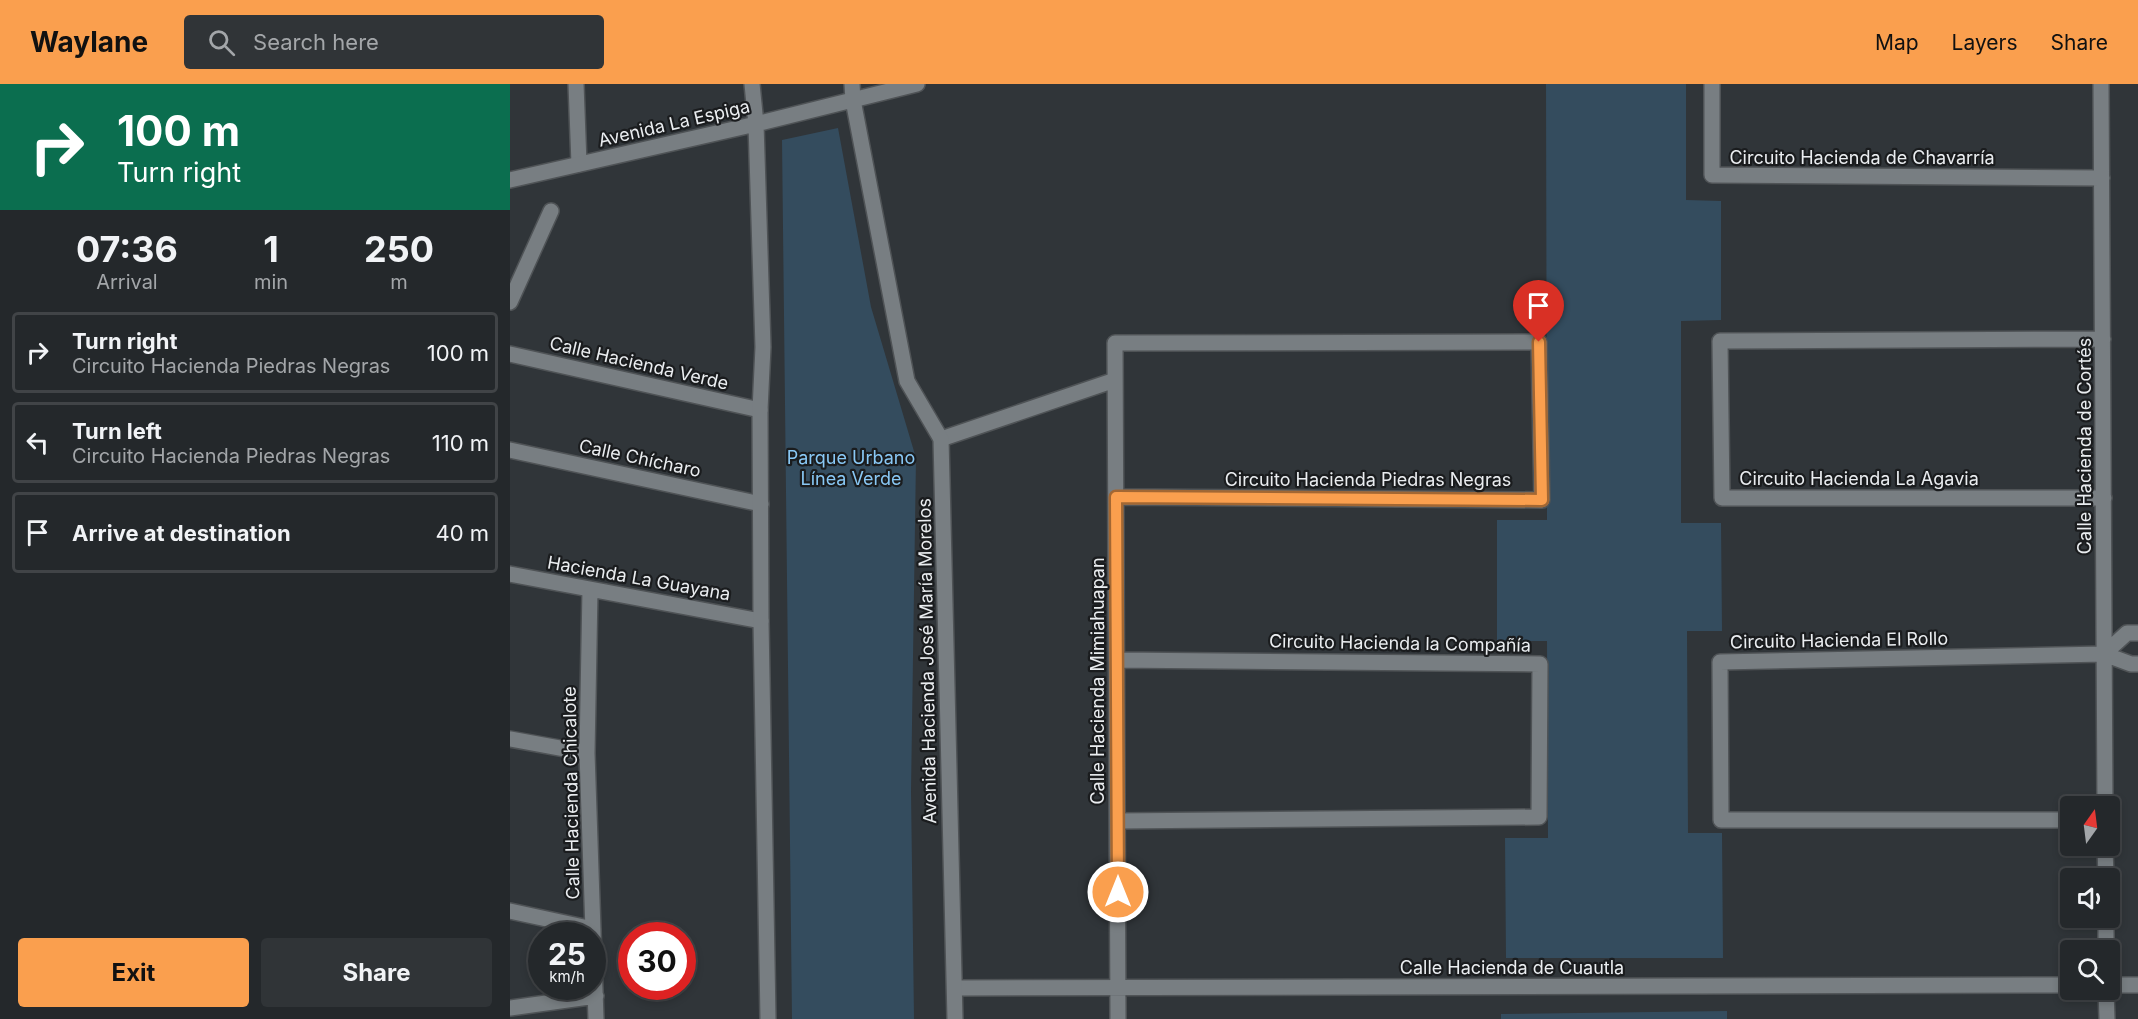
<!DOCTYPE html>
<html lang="en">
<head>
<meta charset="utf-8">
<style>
	:root { --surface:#24282b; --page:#303437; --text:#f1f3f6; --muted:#a3a6a9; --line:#414447; --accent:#fa9f4e }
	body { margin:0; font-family:Inter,sans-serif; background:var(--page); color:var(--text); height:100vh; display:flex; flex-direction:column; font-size:22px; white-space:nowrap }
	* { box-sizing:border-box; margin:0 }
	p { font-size:20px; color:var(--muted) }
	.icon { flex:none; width:33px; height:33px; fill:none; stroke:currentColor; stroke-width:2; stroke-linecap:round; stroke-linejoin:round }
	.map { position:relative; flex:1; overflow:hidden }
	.drawer { display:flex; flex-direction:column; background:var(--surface); width:510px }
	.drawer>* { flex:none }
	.guide { background:#0b6e4f; color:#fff; overflow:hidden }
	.needle { width:39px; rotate:14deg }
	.buttons { position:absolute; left:1550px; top:712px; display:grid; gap:12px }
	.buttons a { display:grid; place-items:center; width:60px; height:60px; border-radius:6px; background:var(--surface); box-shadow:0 3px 9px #0003,0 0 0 2px var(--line); font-size:30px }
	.speed { position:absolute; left:18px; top:838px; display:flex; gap:12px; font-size:30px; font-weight:700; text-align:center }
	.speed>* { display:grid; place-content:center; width:78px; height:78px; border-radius:50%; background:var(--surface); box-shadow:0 3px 9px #0003,0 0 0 2px var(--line); line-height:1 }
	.speed small { font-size:15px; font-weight:400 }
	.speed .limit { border:9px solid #d22; background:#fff; color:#111 }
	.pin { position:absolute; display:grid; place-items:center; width:51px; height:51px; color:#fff; margin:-62px -26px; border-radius:50% 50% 50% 0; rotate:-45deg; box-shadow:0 0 6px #0007 }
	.pin .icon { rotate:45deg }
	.me { position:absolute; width:66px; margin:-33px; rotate:0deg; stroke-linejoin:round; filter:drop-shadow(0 0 4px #0008) }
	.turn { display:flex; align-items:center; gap:21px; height:126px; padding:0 18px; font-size:27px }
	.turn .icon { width:78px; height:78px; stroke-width:2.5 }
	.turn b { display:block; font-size:42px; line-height:51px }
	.eta { display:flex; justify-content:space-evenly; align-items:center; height:102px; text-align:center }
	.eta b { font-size:36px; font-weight:700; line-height:42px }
	.action { display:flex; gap:12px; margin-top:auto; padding:12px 18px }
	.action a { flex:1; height:69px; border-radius:6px; background:var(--accent); color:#111; font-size:24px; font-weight:700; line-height:69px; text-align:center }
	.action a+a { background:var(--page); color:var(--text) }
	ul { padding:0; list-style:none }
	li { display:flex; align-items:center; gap:18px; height:81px; margin:0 12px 9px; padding:0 6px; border:3px solid var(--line); border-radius:6px }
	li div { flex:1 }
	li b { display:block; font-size:22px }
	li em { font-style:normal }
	header { display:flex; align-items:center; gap:36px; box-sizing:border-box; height:84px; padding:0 30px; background:var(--accent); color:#111 }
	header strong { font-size:28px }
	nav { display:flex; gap:33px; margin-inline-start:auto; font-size:21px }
	.search { width:420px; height:54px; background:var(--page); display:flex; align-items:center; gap:15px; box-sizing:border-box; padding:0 21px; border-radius:6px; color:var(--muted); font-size:22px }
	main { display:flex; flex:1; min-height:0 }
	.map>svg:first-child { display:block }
</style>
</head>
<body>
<header>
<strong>Waylane</strong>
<div class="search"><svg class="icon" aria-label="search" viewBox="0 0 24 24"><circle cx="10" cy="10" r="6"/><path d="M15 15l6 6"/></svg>Search here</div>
<nav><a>Map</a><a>Layers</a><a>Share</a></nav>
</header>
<main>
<section class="drawer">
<div class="guide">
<div class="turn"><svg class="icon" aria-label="right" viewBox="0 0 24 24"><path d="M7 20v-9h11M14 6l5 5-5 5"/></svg><div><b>100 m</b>Turn right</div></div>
</div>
<div class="eta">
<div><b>07:36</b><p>Arrival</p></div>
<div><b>1</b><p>min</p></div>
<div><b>250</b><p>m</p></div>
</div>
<ul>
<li><svg class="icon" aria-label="right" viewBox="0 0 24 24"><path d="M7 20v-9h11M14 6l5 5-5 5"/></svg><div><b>Turn right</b><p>Circuito Hacienda Piedras Negras</p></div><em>100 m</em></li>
<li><svg class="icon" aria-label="left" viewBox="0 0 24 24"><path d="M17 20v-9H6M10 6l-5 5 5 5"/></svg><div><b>Turn left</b><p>Circuito Hacienda Piedras Negras</p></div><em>110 m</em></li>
<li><svg class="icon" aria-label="arrive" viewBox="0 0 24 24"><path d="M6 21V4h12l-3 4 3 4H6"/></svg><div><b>Arrive at destination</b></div><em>40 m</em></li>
</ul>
<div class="action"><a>Exit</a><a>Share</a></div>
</section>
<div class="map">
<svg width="1628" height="935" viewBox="0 0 1628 935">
	<rect width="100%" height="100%" fill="#303539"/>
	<path fill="#344c5e" d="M1036 0H1176V116L1211 117V236L1171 237V439H1211L1212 547H1177L1178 749H1212L1213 874H996L995 754H1038L1037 557H987V436H1037Z
		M328 44 361 223 406 374 401 707 404 935H282L272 56Z
		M1217 927V935H991V930Z"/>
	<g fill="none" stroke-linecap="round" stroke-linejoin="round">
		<defs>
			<path id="street" d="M66 0 69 80
				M1202 0V91L1592 94
				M1591 0 1595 723
				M0 218 41 127
				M1593 255 1210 257 1212 414H1594
				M0 270 250 326
				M431 355 605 296
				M0 366 251 420
				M606 413 1032 416 1029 258 605 259 608 935
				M0 490 251 537
				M80 506 77 669 86 935
				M1594 570 1617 549H1628
				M607 576 1030 580 1029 733 608 737
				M0 655 77 669
				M1560 736H1211L1210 578 1594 570 1621 580H1628
				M1595 762 1596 795
				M0 827 83 845
				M1596 834V867
				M1599 901H1628
				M445 904 1560 901
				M1596 906 1597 935
				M0 924 86 912"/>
			<path id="secondary" d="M242 0 246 40 253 263 250 326 251 537 258 935
				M342 0 343 16 397 297 431 355 445 935
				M0 96 246 40 407 0"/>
		</defs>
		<use href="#street" stroke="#4f5356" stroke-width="18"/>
		<use href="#secondary" stroke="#4f5356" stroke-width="18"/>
		<use href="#street" stroke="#787e82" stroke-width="15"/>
		<use href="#secondary" stroke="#787e82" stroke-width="15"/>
	</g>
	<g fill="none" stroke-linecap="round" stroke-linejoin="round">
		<defs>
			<path id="route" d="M608 808 606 413 1032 416 1029 258"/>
		</defs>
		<use href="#route" stroke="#a26733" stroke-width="15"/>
		<use href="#route" stroke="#fa9f4e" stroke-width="10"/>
	</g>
	<g text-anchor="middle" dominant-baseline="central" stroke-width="4.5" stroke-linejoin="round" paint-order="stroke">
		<g font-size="18" fill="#eaedf0" stroke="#1a1c1e">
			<text transform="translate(164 39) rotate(-13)">Avenida La Espiga</text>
			<text x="1352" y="73">Circuito Hacienda de Chavarría</text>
			<text transform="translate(129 279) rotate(13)">Calle Hacienda Verde</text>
			<text transform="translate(1574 362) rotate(-90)">Calle Hacienda de Cortés</text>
			<text transform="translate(130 374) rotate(12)">Calle Chícharo</text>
			<text x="1349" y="394">Circuito Hacienda La Agavia</text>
			<text x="858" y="395">Circuito Hacienda Piedras Negras</text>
			<text transform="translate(129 494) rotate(10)">Hacienda La Guayana</text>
			<text transform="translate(1329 556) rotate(-1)">Circuito Hacienda El Rollo</text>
			<text transform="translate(890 559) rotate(1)">Circuito Hacienda la Compañía</text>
			<text transform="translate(417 577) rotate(-91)">Avenida Hacienda José María Morelos</text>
			<text transform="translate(587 597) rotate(-90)">Calle Hacienda Mimiahuapan</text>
			<text transform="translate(61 709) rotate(-91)">Calle Hacienda Chicalote</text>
			<text x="1002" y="883">Calle Hacienda de Cuautla</text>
		</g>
		<g font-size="18" fill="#89c8f5" stroke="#1a1c1e">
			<text x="341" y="373">Parque Urbano<tspan x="341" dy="21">Línea Verde</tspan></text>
		</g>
	</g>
</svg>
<div class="buttons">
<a><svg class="needle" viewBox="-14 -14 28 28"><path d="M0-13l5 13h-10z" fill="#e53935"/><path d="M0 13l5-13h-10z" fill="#a3a6a9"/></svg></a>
<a><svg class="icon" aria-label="sound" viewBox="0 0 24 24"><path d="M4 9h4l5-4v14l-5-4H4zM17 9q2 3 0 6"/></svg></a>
<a><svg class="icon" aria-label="search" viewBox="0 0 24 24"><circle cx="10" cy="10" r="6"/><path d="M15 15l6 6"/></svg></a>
</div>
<div class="speed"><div>25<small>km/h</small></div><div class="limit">30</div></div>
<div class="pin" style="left:1029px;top:258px;background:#d93025"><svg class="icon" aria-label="arrive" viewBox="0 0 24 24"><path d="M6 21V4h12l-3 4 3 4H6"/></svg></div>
<svg class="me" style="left:608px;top:808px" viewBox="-20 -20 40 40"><circle r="17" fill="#fa9f4e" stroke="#fff" stroke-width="3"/><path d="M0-11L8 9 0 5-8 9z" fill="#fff"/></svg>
</div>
</main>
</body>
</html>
